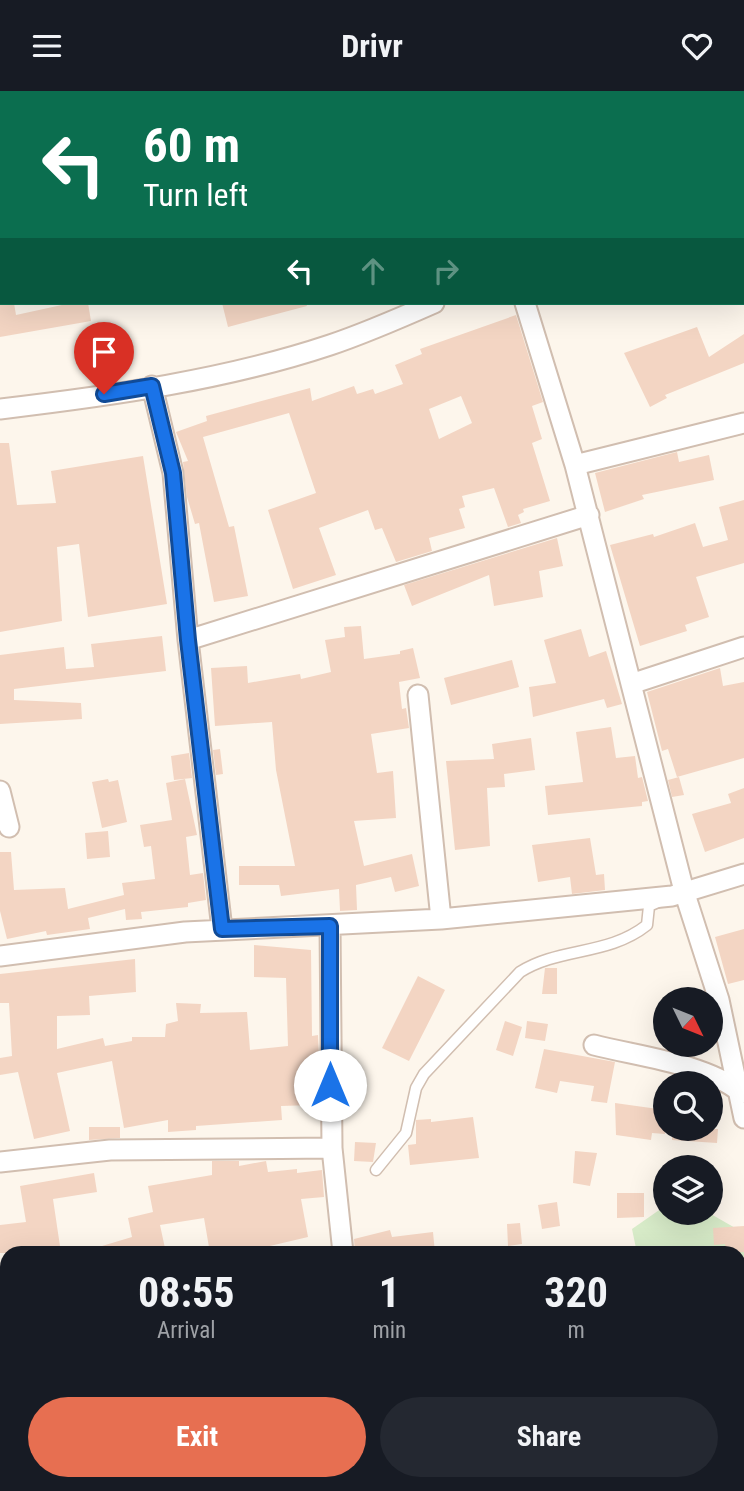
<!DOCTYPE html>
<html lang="en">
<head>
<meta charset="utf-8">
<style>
	:root { --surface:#171b24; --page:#242831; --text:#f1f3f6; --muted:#9ea1a6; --accent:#e76f51 }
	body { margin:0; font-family:"Roboto Condensed",sans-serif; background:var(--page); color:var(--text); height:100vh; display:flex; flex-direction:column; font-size:26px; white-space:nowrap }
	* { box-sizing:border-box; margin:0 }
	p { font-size:23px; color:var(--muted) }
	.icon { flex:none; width:38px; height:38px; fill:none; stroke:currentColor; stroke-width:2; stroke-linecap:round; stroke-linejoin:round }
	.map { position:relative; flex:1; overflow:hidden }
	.drawer { position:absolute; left:0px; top:1155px; width:746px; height:245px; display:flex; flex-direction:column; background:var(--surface); border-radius:21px 21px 0 0; box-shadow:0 7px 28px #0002 }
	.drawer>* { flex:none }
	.guide { position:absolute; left:0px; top:0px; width:746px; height:214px; box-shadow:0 7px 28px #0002; background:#0b6e4f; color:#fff; overflow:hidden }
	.needle { width:46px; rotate:133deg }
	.buttons { position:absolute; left:653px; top:896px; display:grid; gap:14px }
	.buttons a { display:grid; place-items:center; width:70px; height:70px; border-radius:50%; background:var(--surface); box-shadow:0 7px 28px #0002; font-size:35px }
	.pin { position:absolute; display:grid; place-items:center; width:60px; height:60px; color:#fff; margin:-72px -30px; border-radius:50% 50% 50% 0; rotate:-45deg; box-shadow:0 0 7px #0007 }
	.pin .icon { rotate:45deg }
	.me { position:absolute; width:77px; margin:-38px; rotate:0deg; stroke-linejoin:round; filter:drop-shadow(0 0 5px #0008) }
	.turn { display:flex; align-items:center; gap:24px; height:147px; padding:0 28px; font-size:32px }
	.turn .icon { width:91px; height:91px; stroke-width:2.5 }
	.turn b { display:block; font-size:49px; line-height:60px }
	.lanes { display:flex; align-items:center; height:66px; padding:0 28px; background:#0003; justify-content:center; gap:35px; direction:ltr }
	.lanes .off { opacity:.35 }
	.eta { display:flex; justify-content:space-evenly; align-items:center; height:119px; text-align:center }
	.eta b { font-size:42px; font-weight:700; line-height:49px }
	.button { display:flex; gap:14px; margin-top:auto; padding:14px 28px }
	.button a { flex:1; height:80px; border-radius:42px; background:var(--accent); color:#fff; font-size:28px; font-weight:700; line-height:80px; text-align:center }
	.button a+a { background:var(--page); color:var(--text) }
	header { display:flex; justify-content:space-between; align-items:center; height:91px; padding:0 28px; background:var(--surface); font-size:32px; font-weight:700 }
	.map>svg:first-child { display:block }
</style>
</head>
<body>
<header><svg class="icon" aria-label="menu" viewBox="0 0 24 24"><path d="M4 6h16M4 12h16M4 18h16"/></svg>Drivr<svg class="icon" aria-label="heart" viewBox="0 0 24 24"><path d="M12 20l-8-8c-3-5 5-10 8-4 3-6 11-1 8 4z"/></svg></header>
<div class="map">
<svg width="744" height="1400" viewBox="0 0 744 1400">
	<rect width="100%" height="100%" fill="#fdf6ec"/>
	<path fill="#d8ecc9" d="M665 1115V1122H709L744 1142V1291L738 1259V1162H637L632 1138Z"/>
	<path fill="#f3d5c3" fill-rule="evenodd" d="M0 212H14L16 224 71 212H88L91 230 0 246Z
		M222 212H306L307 215 228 236Z
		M516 224 543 311 532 315 542 348 532 352 550 410 523 418 524 421 518 424 521 432 508 436 494 397 462 405 465 416 459 418 465 437 429 447 432 460 396 471 382 437 375 439 368 419 319 437 336 484 293 498 268 419 316 402 289 322 203 346 229 436 234 435 248 505 214 511 199 432 195 433 187 406 183 371 188 370 176 341 207 330 206 325 310 297 312 310 354 295 357 303 373 298 375 303 403 293 395 274 422 263 420 258ZM461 305 472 332 439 348 429 318Z
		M697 236 709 266 744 243V272L665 304 667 307 650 316 624 262Z
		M0 352H9L17 414 56 412 51 380 143 365 167 513 88 526 79 453 57 456 62 530 0 541Z
		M677 361 679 371 709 364 714 389 642 404 644 408 605 421 595 382Z
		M744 409V472L696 486 709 526 685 534 687 540 640 555 610 454 653 443 654 446 695 432 703 456 728 449 719 416Z
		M557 447 563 475 539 480 543 506 494 515 489 484 412 515 404 494Z
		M361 535 364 568 400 563V560L413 557 420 587 399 591 402 618 406 617 409 637 371 643 377 682 393 680 396 727 354 730 364 775 412 763 419 795 395 801 391 786 356 794 357 819 340 820 339 798 281 805 279 794H239V775H295L276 679 272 631 215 635 211 577 247 575 248 592 300 583 301 588 331 581 325 549 345 546 344 536Z
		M581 538 589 566 606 560 622 613 607 617 604 608 533 626 529 596 556 592 544 549Z
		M162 545 166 580 14 598V609L81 612 82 628 0 633V564L64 556 66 578 94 576 91 553Z
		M512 569 519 596 451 614 444 587Z
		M720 577 723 595 744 591V667L677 686 668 658 662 660 647 601Z
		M611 636 616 667 635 665 638 687 642 686 648 710 642 711V715L548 724 545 695 583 691 576 641Z
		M531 647 535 679 504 683 505 696 487 697 490 755 455 759 446 670 494 668 492 653Z
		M220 658 223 683 216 684 213 659Z
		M189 662 192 687 174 689 171 665Z
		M679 686 684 704 672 706 668 689Z
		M108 688 109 691 118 689 127 731 102 737 92 691Z
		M185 688 197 744 186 746 190 784 203 782 206 809 188 812V816L141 821 142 828 126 829 125 818 88 827 90 838 47 844 46 840 7 848 0 820V761H11L14 799 65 797 68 818 124 804 122 792 155 788 151 755 144 756 140 734 172 729 166 692Z
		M744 697V747L705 761 692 723 731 712 728 703Z
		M108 740 110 766 87 768 85 742Z
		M590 747 596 784 604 783 605 799 572 803 570 786 538 791 532 754Z
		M744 838V889L728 893 715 846Z
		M254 854 311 859 312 945 318 944 319 966 315 969 318 997H313V1014L281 1015 282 1029 196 1035V1039L168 1041V1029L124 1037 112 970 57 982 70 1040 34 1048 18 981 0 984V967L12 965 9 912H0V883L135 868 136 901 89 905 90 924 57 925V958L103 947 105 955 132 950V946H165L166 933 178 930 176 912 201 913 200 922 247 921 250 959 288 955 286 887 254 886Z
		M545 877H557V903H542Z
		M418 885 445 899 409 970 382 957Z
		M505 930 522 936 513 965 496 959Z
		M527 930 548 933 545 950 525 947Z
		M544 958 615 971 607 1012 591 1010 594 995 560 990 557 1002 535 997Z
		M615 1012 665 1019V1043L652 1042 651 1049 616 1044Z
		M473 1026 479 1067 410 1074 408 1054 416 1053V1029L431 1028V1031Z
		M89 1036H120V1047L89 1049Z
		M672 1038H718L717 1052 672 1049Z
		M355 1051 376 1052 373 1071 354 1070Z
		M575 1060 597 1062 590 1095 573 1092Z
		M212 1070H239V1075L266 1070 268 1081 297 1078V1082L322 1079 324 1106 301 1108 308 1146 257 1158 258 1162H210L204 1127 160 1134 166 1162H92V1158L132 1146 128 1127 153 1121 148 1095 212 1084Z
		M94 1082 97 1101 53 1108 61 1162H0V1134L26 1131 20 1095Z
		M617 1102H644V1126L617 1127Z
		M557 1111 560 1135 542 1138 538 1114Z
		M520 1132 522 1153 508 1155 507 1133Z
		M744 1135V1161L726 1162 725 1153 714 1154 713 1137Z
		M390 1139 392 1146 433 1141 435 1162H355L354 1148Z"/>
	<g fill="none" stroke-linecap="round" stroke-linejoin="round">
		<defs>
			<path id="service" d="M376 1079 406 1042 416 997 424 983 520 881C559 856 608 865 647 834L649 815 658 811"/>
			<path id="minor" d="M219 0 220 2
				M442 0 443 2
				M620 0 621 2
				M744 7V6
				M0 18 2 17
				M525 212 575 374 684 800 719 909 744 1027
				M152 295 173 382 188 549 222 838
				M0 318C110 305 225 289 330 254 366 242 400 227 434 212
				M575 374 744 332
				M188 549 589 424
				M631 593 744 556
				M418 604 441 828
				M0 700 9 736
				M330 835 332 1057 343 1162
				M0 865 185 841 441 828 672 805 744 783
				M594 954C636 965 708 973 741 1002
				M0 1071 110 1059 332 1057
				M0 1340 7 1338
				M58 1393 60 1400
				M389 1400 390 1393"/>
		</defs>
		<use href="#service" stroke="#d1beb0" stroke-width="13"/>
		<use href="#minor" stroke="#d1beb0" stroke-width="23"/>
		<use href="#service" stroke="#fff" stroke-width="10"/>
		<use href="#minor" stroke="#fff" stroke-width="19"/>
	</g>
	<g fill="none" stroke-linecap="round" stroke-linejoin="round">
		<defs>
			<path id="route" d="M104 303 152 295 173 382 188 549 222 838 330 835V994"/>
		</defs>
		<use href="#route" stroke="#114b97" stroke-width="18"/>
		<use href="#route" stroke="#1a73e8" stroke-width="12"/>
	</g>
</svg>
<div class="buttons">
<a><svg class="needle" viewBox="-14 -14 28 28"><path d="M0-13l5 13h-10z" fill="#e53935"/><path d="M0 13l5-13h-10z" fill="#9ea1a6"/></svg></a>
<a><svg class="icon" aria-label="search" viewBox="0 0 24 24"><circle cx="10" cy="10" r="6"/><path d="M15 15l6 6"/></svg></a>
<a><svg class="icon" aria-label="layers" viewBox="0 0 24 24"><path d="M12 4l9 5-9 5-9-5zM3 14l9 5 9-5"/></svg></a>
</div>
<div class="pin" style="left:104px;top:303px;background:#d93025"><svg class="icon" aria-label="arrive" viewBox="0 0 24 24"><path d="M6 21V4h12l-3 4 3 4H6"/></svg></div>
<svg class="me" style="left:330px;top:994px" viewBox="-20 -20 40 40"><circle r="19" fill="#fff"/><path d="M0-13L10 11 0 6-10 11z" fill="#1a73e8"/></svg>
<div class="guide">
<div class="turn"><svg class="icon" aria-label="left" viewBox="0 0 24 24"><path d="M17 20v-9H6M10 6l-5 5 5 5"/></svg><div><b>60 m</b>Turn left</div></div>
<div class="lanes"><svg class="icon" aria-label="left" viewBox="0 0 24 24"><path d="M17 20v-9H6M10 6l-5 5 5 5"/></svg><svg class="icon off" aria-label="ahead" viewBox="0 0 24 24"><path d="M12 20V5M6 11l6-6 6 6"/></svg><svg class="icon off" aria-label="right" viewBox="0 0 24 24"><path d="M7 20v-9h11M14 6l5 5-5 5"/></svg></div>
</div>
<section class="drawer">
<div class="eta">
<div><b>08:55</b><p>Arrival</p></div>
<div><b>1</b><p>min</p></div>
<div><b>320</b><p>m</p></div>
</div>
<div class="button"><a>Exit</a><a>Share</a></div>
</section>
</div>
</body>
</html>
